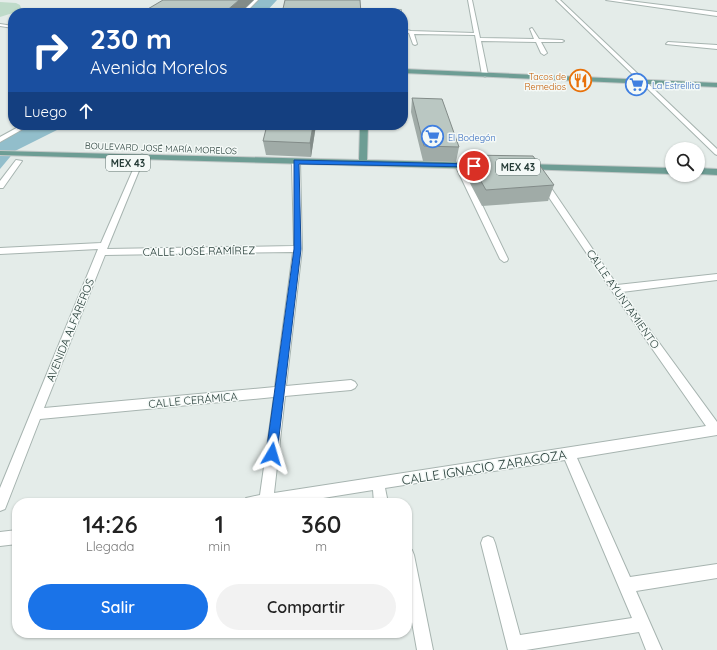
<!DOCTYPE html>
<html lang="es">
<head>
<meta charset="utf-8">
<style>
	:root { --surface:#fff; --page:#f2f2f2; --text:#222; --muted:#767676; --accent:#1a73e8 }
	body { margin:0; font-family:Quicksand,sans-serif; background:var(--page); color:var(--text); height:100vh; display:flex; flex-direction:column; font-size:15px; white-space:nowrap }
	* { box-sizing:border-box; margin:0 }
	p { font-size:13px; color:var(--muted) }
	.icon { flex:none; width:22px; height:22px; fill:none; stroke:currentColor; stroke-width:2; stroke-linecap:round; stroke-linejoin:round }
	.map { position:relative; flex:1; overflow:hidden }
	.panel { position:absolute; left:12px; top:498px; width:400px; height:140px; display:flex; flex-direction:column; background:var(--surface); border-radius:16px; box-shadow:0 1px 3px #0004 }
	.panel>* { flex:none }
	.hud { position:absolute; left:8px; top:8px; width:400px; height:122px; border-radius:16px; box-shadow:0 1px 3px #0004; background:#1a4fa0; color:#fff; overflow:hidden }
	.buttons { position:absolute; left:665px; top:142px; display:grid; gap:8px }
	.buttons a { display:grid; place-items:center; width:40px; height:40px; border-radius:50%; background:var(--surface); box-shadow:0 1px 3px #0004; font-size:20px }
	.pin { position:absolute; display:grid; place-items:center; width:34px; height:34px; color:#fff; margin:-17px; border:2px solid #fff; border-radius:50%; box-shadow:0 1px 4px #0007 }
	.me { position:absolute; width:44px; margin:-22px; rotate:7deg; stroke-linejoin:round; filter:drop-shadow(0 0 3px #0008) }
	.turn { display:flex; align-items:center; gap:14px; height:84px; padding:0 16px; font-size:18px }
	.turn .icon { width:52px; height:52px; stroke-width:2.5 }
	.turn b { display:block; font-size:28px; line-height:34px }
	.then { display:flex; align-items:center; height:38px; padding:0 16px; background:#0003; gap:8px; font-size:15px }
	.eta { display:flex; justify-content:space-evenly; align-items:center; height:68px; text-align:center }
	.eta b { font-size:24px; font-weight:600; line-height:28px }
	.action { display:flex; gap:8px; margin-top:auto; padding:8px 16px }
	.action a { flex:1; height:46px; border-radius:24px; background:var(--accent); color:#fff; font-size:16px; font-weight:600; line-height:46px; text-align:center }
	.action a+a { background:var(--page); color:var(--text) }
	.map>svg:first-child { display:block }
</style>
</head>
<body>
<div class="map">
<svg width="717" height="650" viewBox="0 0 717 650">
	<rect width="100%" height="100%" fill="#e4ece9"/>
	<path fill="#bfdbc9" d="M0 2 16 3 20 5 21 8 16 12 0 17Z"/>
	<path fill="#92becb" d="M257 0H277L265 13H244Z
		M29 125H67L15 151 0 169V142Z"/>
	<g fill="none" stroke-linecap="round" stroke-linejoin="round">
		<defs>
			<path id="minor" d="M254 0H258L245 13H241Z
				M468 0H472L480 38 534 39 530 29 532 28 539 39 562 40 564 41 562 42H541L547 53 544 55 541 53 536 42 481 41 488 75 485 77 482 75 475 35 414 34 417 44 415 45 413 44 409 33 403 32V24L407 30 411 31 474 33Z
				M556 0H560L717 149V155L715 154Z
				M397 10H401V13H397Z
				M0 24 13 26V28L0 26Z
				M668 42 717 45V49L666 44Z
				M22 125H30L0 142V137Z
				M142 154 145 156 107 249 294 246 292 162 296 160 300 162 302 249 286 386 351 380 355 382 357 385 355 388 351 390 285 396 274 493 706 426 612 291 540 184 541 182H547L617 285 717 274V280L622 292 717 422V435L577 458 630 577 717 564V578L636 591 662 650H646L639 632 526 650H508L481 543 483 538 488 536 493 538 495 543 520 635 632 618 565 460 385 488 388 503H374L373 490 292 503H244L246 498 260 495 274 397 40 419 5 509 0 511V488L98 249 0 254V248L101 243 139 156ZM293 252 275 387 44 408 105 255Z
				M16 160 22 161 3 188H0V181Z
				M456 163 463 165 508 259 507 261 504 262 500 259 455 165Z
				M17 530V544L0 546V532Z
				M407 548 412 550 414 555 433 650H417L407 594Z"/>
			<path id="tertiary" d="M606 0H621L717 12V16Z"/>
			<path id="primary" d="M403 69 717 83V87L403 73Z
				M360 125H368L367 160 481 163 485 166 481 169 0 155V151L359 160Z
				M525 164 672 168V174L522 169V165Z
				M698 168 717 169V175L698 174Z"/>
		</defs>
		<use href="#minor" stroke="#a7b4b0" stroke-width="2"/>
		<use href="#tertiary" stroke="#a7b4b0" stroke-width="2"/>
		<use href="#primary" stroke="#c2c8c7" stroke-width="2"/>
		<use href="#minor" fill="#fff" fill-rule="evenodd"/>
		<use href="#tertiary" fill="#fff" fill-rule="evenodd"/>
		<use href="#primary" fill="#6d9d94" fill-rule="evenodd"/>
	</g>
	<path fill="#a0aba7" d="M412 98 459 147 456 162 423 161 411 112Z
		M316 125 311 157 266 155 263 141Z
		M466 155 554 185 548 201 482 206 463 170Z"/>
	<path fill="#828b88" d="M239 0H254L240 13H224Z
		M313 125H316L311 157 310 143Z"/>
	<path fill="#bac7c2" stroke="#828b88" d="M163 0H239L224 13H141Z
		M285 0H360L361 13H282Z
		M412 98 442 99 459 147 424 146Z
		M267 125H313L310 143 263 141Z
		M466 155 533 156 554 185 486 190Z"/>
	<path fill="#1a73e8" stroke="#114b97" d="M294 160 474 164 477 166 474 167 299 164 301 249 277 454 276 458 272 460 268 458 266 454 294 249Z"/>
	<defs>
		<symbol id="restaurant-ring" viewBox="-11 -11 22 22"><circle r="9.5" fill="#f4f9f7" stroke="#e8710a" stroke-width="1.5"/><path d="M-5-6h1v4h1v-4h1v4h1v-4h1v5L-1.5 .5V6h-2V.5L-5-1ZM5-6V6H3V1.5H1.5Q1.5-4 5-6Z" fill="#e8710a"/></symbol>
		<symbol id="supermarket-ring" viewBox="-11 -11 22 22"><circle r="9.5" fill="#f4f9f7" stroke="#3f7fe0" stroke-width="1.5"/><path d="M-6-5.5h2.5l.6 2H6L4.5 2H-2.5L-4.4-4H-6ZM-1.5 3.2a1.3 1.3 0 1 0 .1 0ZM3 3.2a1.3 1.3 0 1 0 .1 0Z" fill="#3f7fe0"/></symbol>
	</defs>
	<g fill-rule="evenodd">
		<use href="#restaurant-ring" x="568" y="68" width="25" height="25"/>
		<use href="#supermarket-ring" x="624" y="72" width="25" height="25"/>
		<use href="#supermarket-ring" x="420" y="124" width="25" height="25"/>
	</g>
	<g text-anchor="middle" dominant-baseline="central" stroke-width="3" stroke-linejoin="round" paint-order="stroke">
		<g font-size="9" fill="#c56008" stroke="#f4f9f7" text-anchor="end">
			<text x="566" y="76">Tacos de<tspan x="566" dy="10">Remedios</tspan></text>
		</g>
		<g font-size="9" fill="#366cbe" stroke="#f4f9f7" text-anchor="start">
			<text x="652" y="85">La Estrellita</text>
			<text x="448" y="137">El Bodegón</text>
		</g>
		<g font-size="9" fill="#253c37" stroke="#f4f9f7">
			<text transform="translate(161 148) rotate(2)">BOULEVARD JOSÉ MARÍA MORELOS</text>
		</g>
		<g fill="#f4f9f7" stroke="#637571" stroke-width="1">
			<rect x="106" y="155" width="44" height="16" rx="3"/>
			<rect x="496" y="159" width="44" height="16" rx="3"/>
		</g>
		<g font-size="10" font-weight="bold" fill="#253c37">
			<text x="128" y="163">MEX 43</text>
			<text x="518" y="167">MEX 43</text>
		</g>
		<g font-size="11" fill="#253c37" stroke="#f4f9f7">
			<text transform="translate(199 251) rotate(-1)">CALLE JOSÉ RAMÍREZ</text>
			<text transform="translate(623 299) rotate(55)">CALLE AYUNTAMIENTO</text>
			<text transform="translate(70 330) rotate(-68)">AVENIDA ALFAREROS</text>
			<text transform="translate(193 400) rotate(-5)">CALLE CERÁMICA</text>
		</g>
		<g font-size="13" fill="#253c37" stroke="#f4f9f7">
			<text transform="translate(484 467) rotate(-9)">CALLE IGNACIO ZARAGOZA</text>
		</g>
	</g>
</svg>
<div class="buttons">
<a><svg class="icon" aria-label="search" viewBox="0 0 24 24"><circle cx="10" cy="10" r="6"/><path d="M15 15l6 6"/></svg></a>
</div>
<div class="pin" style="left:474px;top:166px;background:#d93025"><svg class="icon" aria-label="arrive" viewBox="0 0 24 24"><path d="M6 21V4h12l-3 4 3 4H6"/></svg></div>
<svg class="me" style="left:272px;top:454px" viewBox="-20 -20 40 40"><path d="M0-17L14 15 0 8-14 15z" fill="#1a73e8" stroke="#fff" stroke-width="4"/></svg>
<div class="hud">
<div class="turn"><svg class="icon" aria-label="right" viewBox="0 0 24 24"><path d="M7 20v-9h11M14 6l5 5-5 5"/></svg><div><b>230 m</b>Avenida Morelos</div></div>
<div class="then">Luego<svg class="icon" aria-label="ahead" viewBox="0 0 24 24"><path d="M12 20V5M6 11l6-6 6 6"/></svg></div>
</div>
<section class="panel">
<div class="eta">
<div><b>14:26</b><p>Llegada</p></div>
<div><b>1</b><p>min</p></div>
<div><b>360</b><p>m</p></div>
</div>
<div class="action"><a>Salir</a><a>Compartir</a></div>
</section>
</div>
</body>
</html>
